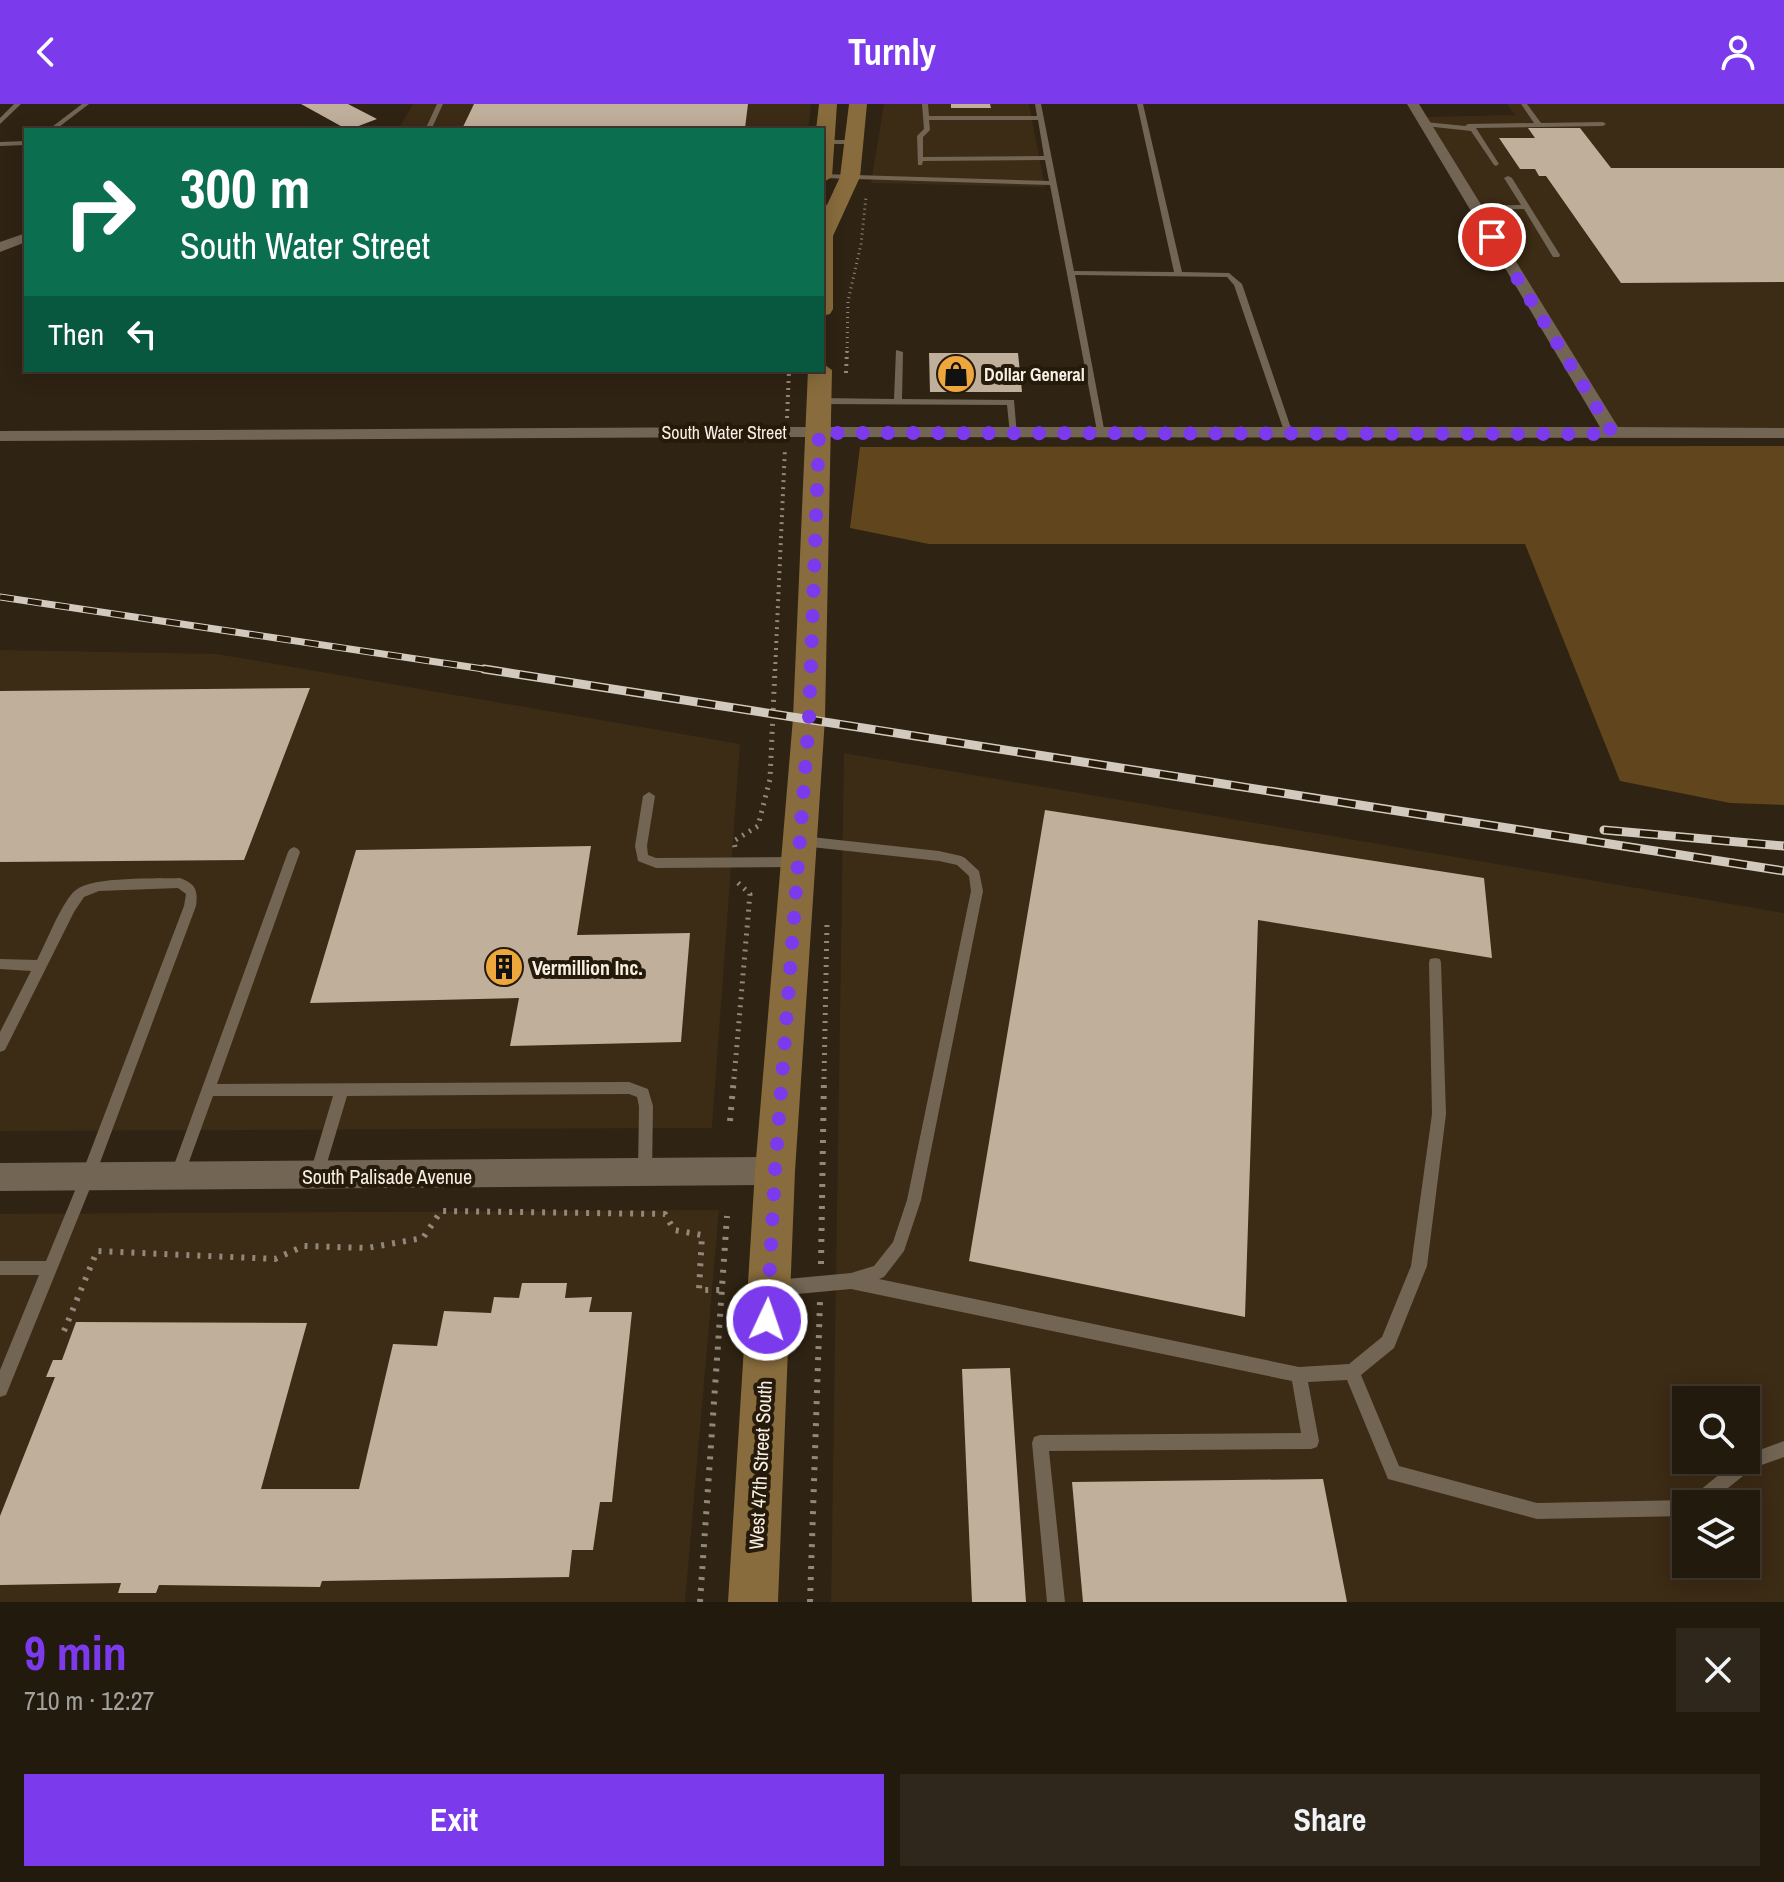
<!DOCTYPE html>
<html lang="en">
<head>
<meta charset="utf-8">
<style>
	:root { --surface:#231a0e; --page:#2f271c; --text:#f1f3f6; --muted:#a3a19e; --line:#40382e; --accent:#7c3aed }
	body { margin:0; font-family:"Archivo Narrow",sans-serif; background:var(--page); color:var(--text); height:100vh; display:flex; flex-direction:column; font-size:30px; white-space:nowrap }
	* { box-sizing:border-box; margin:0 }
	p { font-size:26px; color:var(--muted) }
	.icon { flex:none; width:44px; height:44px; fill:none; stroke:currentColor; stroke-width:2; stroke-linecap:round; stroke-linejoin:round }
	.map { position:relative; height:1498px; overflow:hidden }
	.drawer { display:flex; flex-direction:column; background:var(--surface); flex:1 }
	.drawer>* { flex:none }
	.hud { position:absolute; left:24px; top:24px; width:800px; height:244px; border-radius:0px; box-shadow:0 4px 20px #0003,0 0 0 2px var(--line); background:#0b6e4f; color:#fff; overflow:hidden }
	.controls { position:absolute; left:1672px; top:1282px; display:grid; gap:16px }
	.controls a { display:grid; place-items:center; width:88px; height:88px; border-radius:0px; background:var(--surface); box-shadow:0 4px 20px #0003,0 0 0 2px var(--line); font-size:40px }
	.pin { position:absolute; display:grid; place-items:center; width:68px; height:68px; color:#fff; margin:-34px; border:4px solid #fff; border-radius:50%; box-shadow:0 2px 8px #0007 }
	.me { position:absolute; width:88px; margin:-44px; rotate:3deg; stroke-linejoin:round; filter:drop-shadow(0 0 6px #0008) }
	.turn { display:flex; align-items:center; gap:28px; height:168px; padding:0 24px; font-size:36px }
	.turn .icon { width:104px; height:104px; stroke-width:2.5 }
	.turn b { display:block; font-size:56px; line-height:68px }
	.then { display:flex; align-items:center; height:76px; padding:0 24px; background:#0003; gap:16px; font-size:30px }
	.round { display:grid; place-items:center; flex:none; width:84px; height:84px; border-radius:0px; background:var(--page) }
	.headline { display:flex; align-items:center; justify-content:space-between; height:136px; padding:0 24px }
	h1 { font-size:48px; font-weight:700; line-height:60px; color:var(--accent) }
	.primary-button { display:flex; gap:16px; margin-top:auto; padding:16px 24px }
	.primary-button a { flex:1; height:92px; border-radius:0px; background:var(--accent); color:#fff; font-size:32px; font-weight:700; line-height:92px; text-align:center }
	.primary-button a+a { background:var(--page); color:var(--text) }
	header { display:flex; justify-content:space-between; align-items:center; height:104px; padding:0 24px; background:var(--accent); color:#fff; font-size:36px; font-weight:700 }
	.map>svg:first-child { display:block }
</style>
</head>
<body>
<header><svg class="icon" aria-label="back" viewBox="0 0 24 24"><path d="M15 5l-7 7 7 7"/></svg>Turnly<svg class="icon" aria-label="person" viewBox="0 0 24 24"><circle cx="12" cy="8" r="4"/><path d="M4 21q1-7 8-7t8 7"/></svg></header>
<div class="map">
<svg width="1784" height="1498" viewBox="0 0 1784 1498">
	<rect width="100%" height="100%" fill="#2f2313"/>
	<path fill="#3c2b15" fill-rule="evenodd" d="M413 0H811L808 26H398Z
		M884 0H1029L1045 83 871 79Z
		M1507 0H1784V329L1613 330 1421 13 1515 11Z
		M0 546 217 550 740 640 712 1024 0 1027Z
		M844 649 1784 809V1498H831ZM1686 1296H1746V1356H1686ZM1686 1400H1746V1460H1686Z
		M719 1106 685 1498H0V1110Z"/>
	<path fill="#61451d" d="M1784 342V701L1730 699 1620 677 1525 440H929L850 424 860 343Z"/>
	<path fill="#bfaf9b" d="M301 0H348L377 15 348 26Z
		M474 0H748L745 24 462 25Z
		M951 0H990L991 4H951Z
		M1528 24H1580L1611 64H1784V178L1621 179 1546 72H1539L1535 65H1520L1499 34H1535Z
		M929 249H1018L1022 288H930Z
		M310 584 244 756 0 758V587Z
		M1045 706 1484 774 1492 854 1258 816 1245 1213 969 1157Z
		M591 742 577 831 690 829 681 938 510 942 519 894 310 899 356 746Z
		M522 1179H567L565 1194 592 1193 589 1208H632L612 1398H600L593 1446H572L569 1473 322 1477 320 1483 159 1481 156 1489H118L121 1479 0 1481V1412L55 1273H46L53 1256H62L76 1218 307 1219 261 1385H359L393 1240 437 1242 444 1207 491 1209 494 1193 519 1194Z
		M1010 1264 1026 1498H972L962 1265Z
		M1323 1375 1347 1498H1083L1072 1378Z"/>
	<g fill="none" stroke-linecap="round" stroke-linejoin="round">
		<path stroke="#91877a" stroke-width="3" stroke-dasharray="1 4" stroke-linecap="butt" d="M847 249 848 197 861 140 866 93"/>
		<path stroke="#91877a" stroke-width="4" stroke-dasharray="2 5" stroke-linecap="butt" d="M846 269 847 247
			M787 314 789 266
			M775 567 785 344"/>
		<path stroke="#91877a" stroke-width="5" stroke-dasharray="2 6" stroke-linecap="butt" d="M735 743 734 737 758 722 770 675 775 565
			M734 975 750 790 736 777
			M824 975 827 818"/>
		<path stroke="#91877a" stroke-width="6" stroke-dasharray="3 8" stroke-linecap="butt" d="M730 1017 734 973
			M821 1160 824 973
			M64 1227 97 1147 275 1155 304 1142 367 1144 423 1134 441 1107 665 1110 674 1126 702 1131 699 1186H722
			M700 1498 727 1112
			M810 1498 820 1198"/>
		<path fill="#736553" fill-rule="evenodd" d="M14 0H21L0 20V14Z
			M82 0H89L55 26H48Z
			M437 0H443L431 26H425Z
			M922 0H928L929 12H1037L1035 0H1041L1074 167 1174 168 1137 0H1143L1182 168 1229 169 1242 180 1293 330 1292 332H1286L1285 330 1234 181 1227 173 1075 171 1105 330 1104 332H1098L1050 81 822 74V70L1049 77 1045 56 923 57 922 61H918L917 32 924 25ZM929 16H1038L1044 52 923 53V33L930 26Z
			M1521 0H1527L1541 19 1603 18 1606 20 1603 22 1476 24 1499 60 1496 62 1494 61 1471 27 1425 22 1422 20 1425 18 1465 22 1468 20 1534 19Z
			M822 36H852L855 38 852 40H822Z
			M26 37V41L0 42V38Z
			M1508 72 1512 74 1560 151 1559 153H1553L1524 105 1475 106 1471 104 1475 102 1521 101 1504 74Z
			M896 246 903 248 902 295 1014 296 1017 332H1011L1010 330 1007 301 820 300 816 297 820 294 894 295Z
			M649 688 655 692 647 742 648 751 656 754 795 753 799 755 801 758 799 761 795 763 656 764 638 757 635 742 643 692Z
			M802 732 939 747 961 752 965 754 979 767 983 787 921 1096 904 1147 884 1173 879 1175 1299 1263 1349 1260 1382 1233 1411 1162 1432 1010 1429 859 1430 855 1435 854 1440 855 1441 859 1446 1010 1427 1162 1394 1244 1361 1271 1399 1362 1537 1399 1688 1396 1737 1356H1746V1351L1784 1337V1353L1753 1364 1708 1400H1686V1412L1537 1415 1388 1375 1347 1276 1308 1278 1319 1337 1317 1343 1311 1345 1049 1347 1065 1498H1047L1032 1339 1034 1333 1040 1331 1301 1329 1292 1277 851 1185 776 1192 771 1189 768 1184 771 1179 776 1176 851 1169 874 1162 893 1138 907 1096 971 787 969 772 957 761 939 757 802 742 798 740 796 737 798 734Z
			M294 743 298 745 300 748 217 980 629 978 648 985 653 1002 652 1069 650 1074 645 1076 640 1074 638 1069 639 1002 637 993 629 990 347 992 324 1069 322 1074 317 1076 312 1074 310 1069 333 992H213L182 1077 177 1079 172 1077 170 1072 288 748 290 745Z
			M180 774C196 780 198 786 196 802L95 1072 6 1291 0 1293V1266L39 1171H0V1157H46L81 1072 184 802 186 790 178 784 99 787 84 793 74 808 5 946 0 948V928L31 867 0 865V855L37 856C45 841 63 795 76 786 93 772 157 775 180 774Z"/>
		<path fill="#736553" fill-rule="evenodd" d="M1407 0H1419L1618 323 1784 324V334L757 333 0 337V327L757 323H1600Z
			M26 129V138L0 148V138Z
			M775 1053 785 1057 789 1067 785 1077 775 1081 0 1087V1059Z"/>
		<path fill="#886c3d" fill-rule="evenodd" d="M819 0H837L832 73 822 79V26H816Z
			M849 0H867L860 73 833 132V205L830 210 822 212V100L827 101 840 73Z
			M822 259 832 266 825 614 795 1067 778 1498H728L755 1067 793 614 808 266H822Z"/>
		<defs>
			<path id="rail-far1" d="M0 493 497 567"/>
			<path id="rail" d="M484 565 1784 767
				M1604 726 1784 742"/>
		</defs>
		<use href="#rail-far1" stroke="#d2cabe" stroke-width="7"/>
		<use href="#rail" stroke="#d2cabe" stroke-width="9"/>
		<use href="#rail-far1" stroke="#261a0a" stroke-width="5" stroke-dasharray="14" stroke-linecap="butt"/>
		<use href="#rail" stroke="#261a0a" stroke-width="6" stroke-dasharray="18" stroke-linecap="butt"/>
	</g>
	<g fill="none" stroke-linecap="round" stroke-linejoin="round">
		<path stroke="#7c3aed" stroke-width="14" stroke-dasharray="0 25.2" d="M767 1216 775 1067 809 614 819 329 1613 330 1492 133"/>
	</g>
	<defs>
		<symbol id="shop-disc" viewBox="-11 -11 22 22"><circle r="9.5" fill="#eea73c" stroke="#261a0a"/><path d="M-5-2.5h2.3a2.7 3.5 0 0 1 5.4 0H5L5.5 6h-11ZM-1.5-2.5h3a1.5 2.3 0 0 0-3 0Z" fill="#111"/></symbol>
		<symbol id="building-disc" viewBox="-11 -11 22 22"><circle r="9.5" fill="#eea73c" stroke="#261a0a"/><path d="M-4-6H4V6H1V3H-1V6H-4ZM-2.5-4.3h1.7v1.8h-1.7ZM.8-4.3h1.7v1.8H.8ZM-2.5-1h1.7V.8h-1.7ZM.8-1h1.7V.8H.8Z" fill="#111"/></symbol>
	</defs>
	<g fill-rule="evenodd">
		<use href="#shop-disc" x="934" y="248" width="44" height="44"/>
		<use href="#building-disc" x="482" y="841" width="44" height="44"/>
	</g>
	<g text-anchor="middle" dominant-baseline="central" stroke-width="8" stroke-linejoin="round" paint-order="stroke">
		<g font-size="18" font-weight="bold" fill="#f7efe4" stroke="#261a0a" text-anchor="start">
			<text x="984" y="270">Dollar General</text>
		</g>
		<g font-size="18" fill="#f7efe4" stroke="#261a0a">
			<text x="724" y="328">South Water Street</text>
		</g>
		<g font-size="20" font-weight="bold" fill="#f7efe4" stroke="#261a0a" text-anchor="start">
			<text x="532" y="863">Vermillion Inc.</text>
		</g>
		<g font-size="20" fill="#f7efe4" stroke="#261a0a">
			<text x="387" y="1072">South Palisade Avenue</text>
			<text transform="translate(760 1361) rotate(-87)">West 47th Street South</text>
		</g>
	</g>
</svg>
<div class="controls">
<a><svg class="icon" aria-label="search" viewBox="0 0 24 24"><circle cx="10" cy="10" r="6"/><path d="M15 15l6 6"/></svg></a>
<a><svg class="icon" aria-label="layers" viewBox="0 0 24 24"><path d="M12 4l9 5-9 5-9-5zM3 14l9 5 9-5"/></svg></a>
</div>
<div class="pin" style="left:1492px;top:133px;background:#d93025"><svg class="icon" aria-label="arrive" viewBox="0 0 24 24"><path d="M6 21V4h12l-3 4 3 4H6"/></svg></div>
<svg class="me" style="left:767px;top:1216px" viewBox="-20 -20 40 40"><circle r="17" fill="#7c3aed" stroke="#fff" stroke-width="3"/><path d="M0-11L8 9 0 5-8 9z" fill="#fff"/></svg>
<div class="hud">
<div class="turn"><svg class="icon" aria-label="right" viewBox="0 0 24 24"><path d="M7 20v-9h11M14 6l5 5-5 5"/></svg><div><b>300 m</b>South Water Street</div></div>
<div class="then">Then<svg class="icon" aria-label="left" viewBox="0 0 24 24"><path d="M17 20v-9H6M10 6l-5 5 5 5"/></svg></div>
</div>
</div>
<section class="drawer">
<div class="headline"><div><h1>9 min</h1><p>710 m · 12:27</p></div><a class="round"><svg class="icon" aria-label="close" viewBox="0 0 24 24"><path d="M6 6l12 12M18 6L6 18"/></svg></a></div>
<div class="primary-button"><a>Exit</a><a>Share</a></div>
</section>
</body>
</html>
